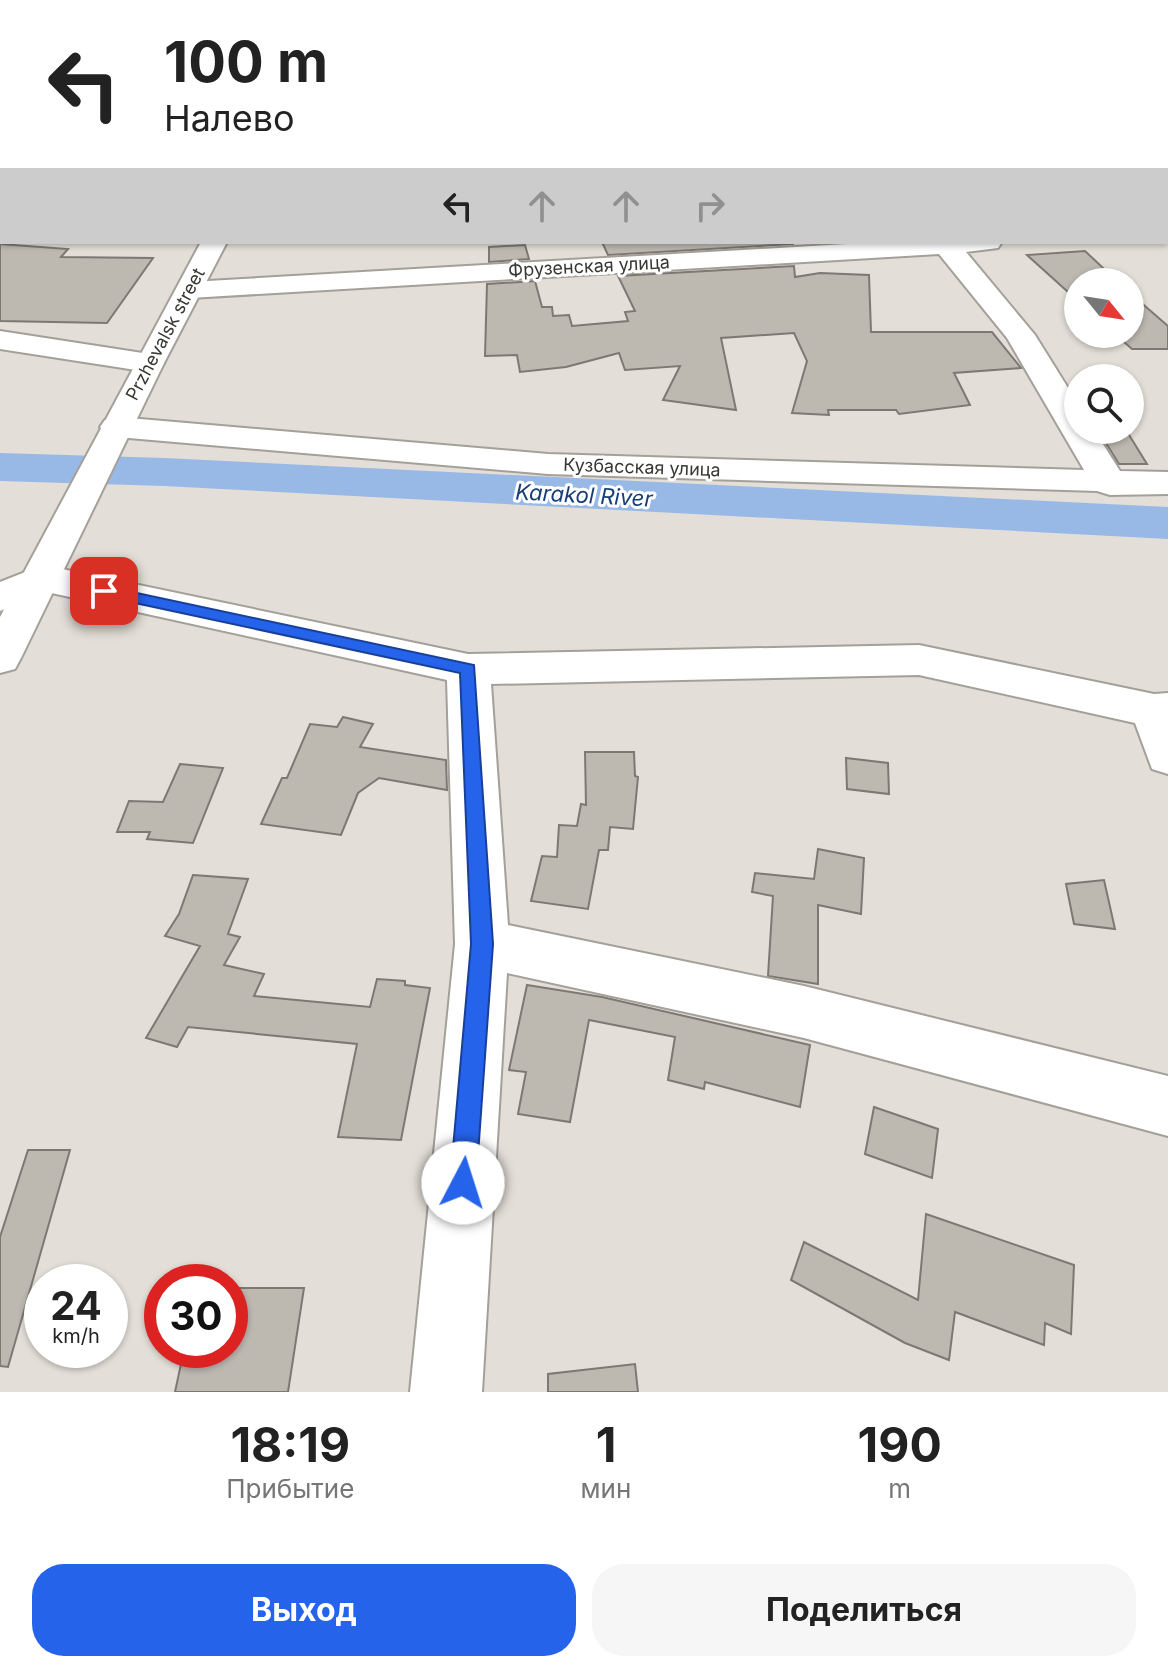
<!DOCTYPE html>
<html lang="ru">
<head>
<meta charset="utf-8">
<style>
	:root { --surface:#fff; --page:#f6f6f6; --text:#222; --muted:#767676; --accent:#2563eb }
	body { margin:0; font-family:Inter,sans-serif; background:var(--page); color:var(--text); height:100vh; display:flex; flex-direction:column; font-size:30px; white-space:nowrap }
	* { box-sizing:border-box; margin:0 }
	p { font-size:26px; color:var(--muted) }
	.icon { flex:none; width:44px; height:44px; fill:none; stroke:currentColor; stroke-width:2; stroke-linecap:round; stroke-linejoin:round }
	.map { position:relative; height:1392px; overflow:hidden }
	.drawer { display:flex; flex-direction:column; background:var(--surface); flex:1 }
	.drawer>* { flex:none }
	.guide { position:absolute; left:0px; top:0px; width:1168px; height:244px; box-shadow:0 2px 6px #0004; background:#fff; color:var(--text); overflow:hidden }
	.needle { width:52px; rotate:120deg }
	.controls { position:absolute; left:1064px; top:268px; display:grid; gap:16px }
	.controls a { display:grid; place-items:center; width:80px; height:80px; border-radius:50%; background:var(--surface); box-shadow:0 2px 6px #0004; font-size:40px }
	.speed { position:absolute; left:24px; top:1264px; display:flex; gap:16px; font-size:40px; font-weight:700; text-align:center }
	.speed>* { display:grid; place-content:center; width:104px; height:104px; border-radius:50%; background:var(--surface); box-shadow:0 2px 6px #0004; line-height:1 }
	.speed small { font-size:20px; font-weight:400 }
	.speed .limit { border:12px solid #d22; background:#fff; color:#111 }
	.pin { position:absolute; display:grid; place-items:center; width:68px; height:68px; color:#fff; margin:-34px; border-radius:16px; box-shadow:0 4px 12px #0006 }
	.me { position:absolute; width:88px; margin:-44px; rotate:5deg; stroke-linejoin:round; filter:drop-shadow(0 0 6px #0008) }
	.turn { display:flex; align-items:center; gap:28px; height:168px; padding:0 32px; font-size:36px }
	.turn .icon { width:104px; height:104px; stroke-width:2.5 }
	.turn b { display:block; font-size:56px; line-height:68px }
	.lanes { display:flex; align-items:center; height:76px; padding:0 32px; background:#0003; justify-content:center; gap:40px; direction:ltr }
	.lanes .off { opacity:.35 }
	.eta { display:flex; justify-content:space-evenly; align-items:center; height:136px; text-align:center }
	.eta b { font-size:48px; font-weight:700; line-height:56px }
	.cta { display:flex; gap:16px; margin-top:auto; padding:16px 32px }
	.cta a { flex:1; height:92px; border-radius:32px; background:var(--accent); color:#fff; font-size:32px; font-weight:700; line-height:92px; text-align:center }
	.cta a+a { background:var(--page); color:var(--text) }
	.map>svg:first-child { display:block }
</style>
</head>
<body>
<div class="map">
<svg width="1168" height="1392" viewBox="0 0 1168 1392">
	<rect width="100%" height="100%" fill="#e3ded7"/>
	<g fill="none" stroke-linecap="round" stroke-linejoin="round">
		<path fill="#98b8e6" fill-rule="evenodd" d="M0 453 164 458 1168 507V539L164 486 0 481Z"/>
	</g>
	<path fill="#bdb9b1" stroke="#7d7972" stroke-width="2" d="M602 242H793V244L608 255Z
		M0 244 68 249 61 257 153 258 107 323 0 321Z
		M525 245 529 259 489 262V247Z
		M1085 251 1118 282H1078V301L1027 255Z
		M794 266 795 277 820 273 869 275 871 332H992L1021 368 954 373 970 405 899 414 896 410H828L829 415 792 413 807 361 794 333 721 338 736 410 663 400 680 366 625 370 619 353 566 367 520 372 517 355 485 356 487 284 535 281 542 307H552L553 316 569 315 572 326 628 321 625 312 635 311 618 276Z
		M1130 293 1168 326V349H1132L1115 334H1130Z
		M1098 430H1126L1147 464H1119Z
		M343 717 373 724 360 747 446 760 447 790 379 778 358 793 341 835 261 824 282 778H287L310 724 337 727Z
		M585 752H634L635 776 638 777 633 829 610 827 608 850H599L588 909 531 901 542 856 557 857 559 825 577 826 581 804 586 805Z
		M846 758 888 763 889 794 847 789Z
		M180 764 223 768 193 843 147 839 150 832H117L129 801 163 802Z
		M818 849 864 858 861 914 818 905V984L768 976 773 896 752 892 755 873 814 879Z
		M193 875 248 879 228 934 240 937 224 965 264 974 254 996 370 1007 377 979 405 981V985L430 988 401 1140 338 1137 357 1044 188 1027 177 1047 146 1038 200 946 165 936 179 914Z
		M1104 880 1115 929 1074 924 1066 884Z
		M527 985 602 997 810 1045 800 1107 705 1082 704 1089 668 1080 675 1037 589 1020 570 1122 518 1114 526 1072 509 1070Z
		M874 1107 938 1129 932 1178 865 1154Z
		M28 1150H70L8 1367 0 1366V1237Z
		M926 1214 1074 1265 1071 1334 1045 1323 1044 1345 955 1312 949 1360 905 1343 791 1280 804 1242 918 1300Z
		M230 1288H304L288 1392H175L184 1350H230Z
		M635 1364 638 1392H548V1374Z"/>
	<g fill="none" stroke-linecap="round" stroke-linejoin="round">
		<defs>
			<path id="minor" d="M719 0H736L737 2H720Z
				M1047 0H1064L1065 2H1048Z
				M0 22H2V32H0Z
				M1166 53H1168V65H1166Z
				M0 83H2V95H0Z
				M1166 120H1168V136L1166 135Z
				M0 150H2V164H0Z
				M0 212H2V228H0Z
				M1166 220H1168V236H1166Z
				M881 242H1002L998 248 966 252 1035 335 1078 404V430H1094L1120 471 1168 472V494L1110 495 1097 491 548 474 117 437 105 434 100 427 105 420 117 417 548 454 1084 470 1007 338 939 254 190 298 180 296 176 290 180 284 190 282Z
				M0 331 149 354 160 356 164 363 160 370 149 372 0 349Z
				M43 565 468 654 919 645 1154 694 1168 693V774L1152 769 1135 723 919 675 491 684 508 925 804 986 1168 1076V1136L804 1038 507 973 482 1392H410L455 944 447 680 47 592 0 611V582Z"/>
			<path id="major" d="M305 0H321L322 2H306Z
				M201 242H227L164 363 21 658 15 669 0 673V617Z"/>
		</defs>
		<use href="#minor" stroke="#a4a099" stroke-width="4"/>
		<use href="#major" stroke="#a4a099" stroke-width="4"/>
		<use href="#minor" fill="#fff" fill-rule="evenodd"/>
		<use href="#major" fill="#fff" fill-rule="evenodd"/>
	</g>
	<path fill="#2563eb" stroke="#184099" stroke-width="2" d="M104 586 474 665 493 944 476 1183 472 1192 463 1196 453 1192 450 1183 471 944 460 673 98 595 95 591Z"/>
	<g text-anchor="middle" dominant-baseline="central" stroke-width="6" stroke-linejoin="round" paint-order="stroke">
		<g font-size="18" fill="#383734" stroke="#fff">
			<text transform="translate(589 266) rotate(-3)">Фрузенская улица</text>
			<text transform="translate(165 334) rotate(-62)">Przhevalsk street</text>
			<text transform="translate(642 467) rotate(2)">Кузбасская улица</text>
		</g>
		<g font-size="22" font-style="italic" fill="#173f77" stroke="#fff">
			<text transform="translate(584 495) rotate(3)">Karakol River</text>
		</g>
	</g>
</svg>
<div class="controls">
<a><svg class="needle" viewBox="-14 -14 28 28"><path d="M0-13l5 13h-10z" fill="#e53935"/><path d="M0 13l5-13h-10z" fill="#767676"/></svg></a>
<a><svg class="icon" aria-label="search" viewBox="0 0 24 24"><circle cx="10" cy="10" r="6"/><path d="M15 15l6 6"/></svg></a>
</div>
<div class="speed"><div>24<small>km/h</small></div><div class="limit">30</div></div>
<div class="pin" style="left:104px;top:591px;background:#d93025"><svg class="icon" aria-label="arrive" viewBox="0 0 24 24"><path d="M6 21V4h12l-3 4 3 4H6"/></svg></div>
<svg class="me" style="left:463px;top:1183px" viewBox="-20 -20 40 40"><circle r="19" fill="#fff"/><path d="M0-13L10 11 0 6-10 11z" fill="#2563eb"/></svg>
<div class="guide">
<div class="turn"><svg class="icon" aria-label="left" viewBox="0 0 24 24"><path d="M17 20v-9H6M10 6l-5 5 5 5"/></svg><div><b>100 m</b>Налево</div></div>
<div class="lanes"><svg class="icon" aria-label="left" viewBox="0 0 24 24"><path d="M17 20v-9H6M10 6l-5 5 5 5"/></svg><svg class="icon off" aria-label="ahead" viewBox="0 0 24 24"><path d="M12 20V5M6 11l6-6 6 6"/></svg><svg class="icon off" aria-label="ahead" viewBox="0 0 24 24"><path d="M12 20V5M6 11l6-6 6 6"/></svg><svg class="icon off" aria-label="right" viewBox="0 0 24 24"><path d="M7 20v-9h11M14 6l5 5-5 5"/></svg></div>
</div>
</div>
<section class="drawer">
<div class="eta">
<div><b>18:19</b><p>Прибытие</p></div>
<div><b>1</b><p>мин</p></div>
<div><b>190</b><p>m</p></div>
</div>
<div class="cta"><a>Выход</a><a>Поделиться</a></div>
</section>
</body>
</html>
